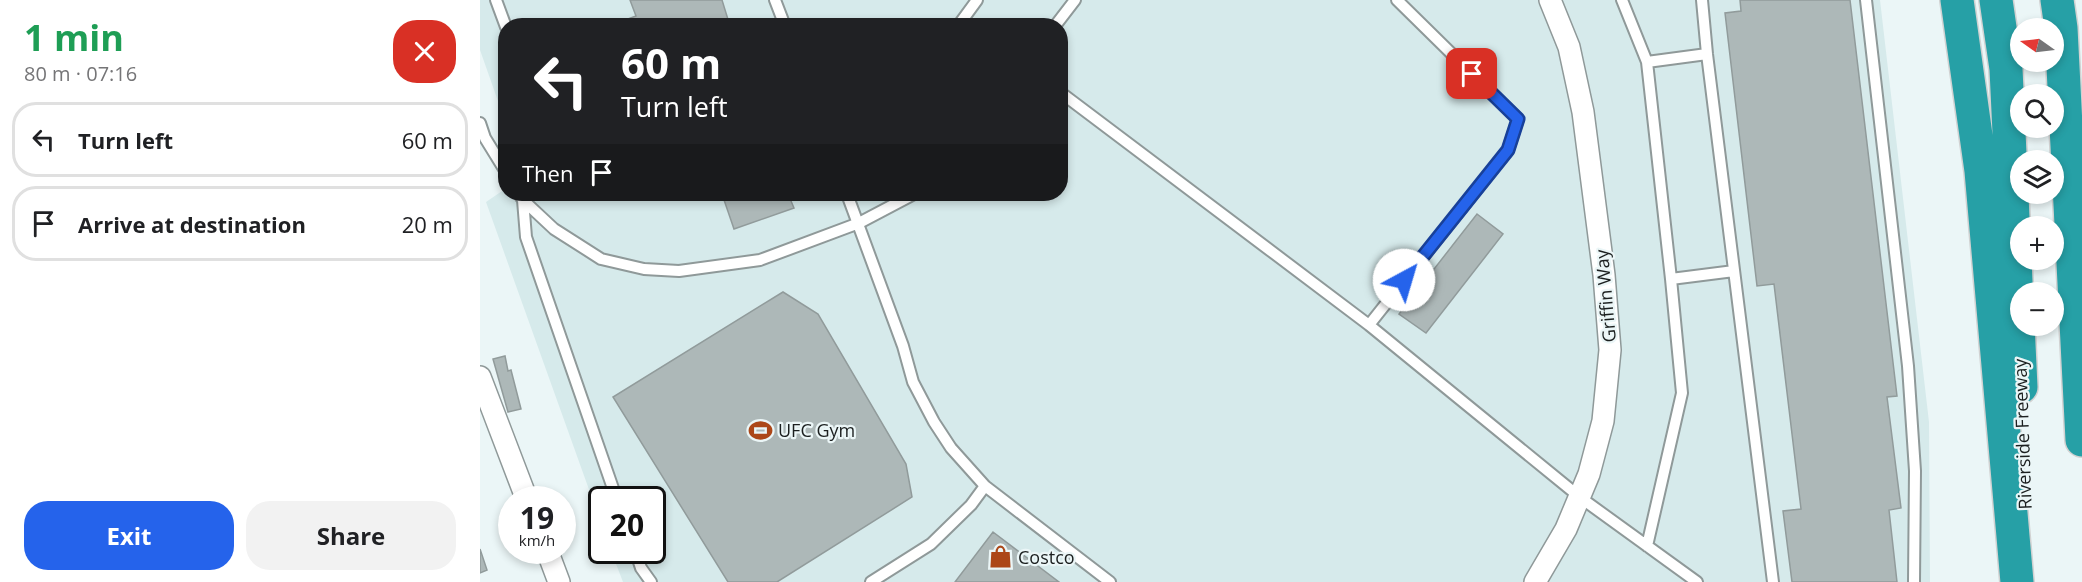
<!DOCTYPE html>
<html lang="en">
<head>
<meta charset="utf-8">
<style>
	:root { --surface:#fff; --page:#f2f2f2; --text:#202124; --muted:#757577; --line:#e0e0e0; --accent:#2563eb }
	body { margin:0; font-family:"Open Sans",sans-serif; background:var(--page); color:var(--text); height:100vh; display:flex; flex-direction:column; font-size:22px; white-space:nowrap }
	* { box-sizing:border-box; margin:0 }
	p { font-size:20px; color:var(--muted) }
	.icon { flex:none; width:33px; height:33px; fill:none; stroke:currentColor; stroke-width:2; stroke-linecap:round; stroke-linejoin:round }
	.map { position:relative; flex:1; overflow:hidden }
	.drawer { display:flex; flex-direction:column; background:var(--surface); width:480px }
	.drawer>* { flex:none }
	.banner { position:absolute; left:18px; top:18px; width:570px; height:183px; border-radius:24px; box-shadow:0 3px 9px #0003; background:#202124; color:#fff; overflow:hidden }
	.needle { width:39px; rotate:284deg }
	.fabs { position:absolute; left:1530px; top:18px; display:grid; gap:12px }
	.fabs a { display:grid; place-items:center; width:54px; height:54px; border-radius:50%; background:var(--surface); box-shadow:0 3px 9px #0003; font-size:30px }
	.speed { position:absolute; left:18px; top:486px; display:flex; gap:12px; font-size:30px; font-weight:700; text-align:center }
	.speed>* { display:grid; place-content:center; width:78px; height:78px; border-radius:50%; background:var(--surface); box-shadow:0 3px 9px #0003; line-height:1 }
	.speed small { font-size:15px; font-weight:400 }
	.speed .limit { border:3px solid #111; border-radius:9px; background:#fff; color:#111 }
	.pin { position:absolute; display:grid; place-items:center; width:51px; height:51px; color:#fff; margin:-26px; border-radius:12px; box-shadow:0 3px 9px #0006 }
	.me { position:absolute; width:66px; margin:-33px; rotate:39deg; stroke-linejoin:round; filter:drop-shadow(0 0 4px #0008) }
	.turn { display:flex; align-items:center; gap:21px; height:126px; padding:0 24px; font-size:27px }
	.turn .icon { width:78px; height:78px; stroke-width:2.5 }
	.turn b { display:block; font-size:42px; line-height:51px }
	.then { display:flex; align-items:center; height:57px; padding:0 24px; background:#0003; gap:12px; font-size:22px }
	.round { display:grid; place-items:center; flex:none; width:63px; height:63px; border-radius:24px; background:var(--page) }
	.headline { display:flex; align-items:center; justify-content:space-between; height:102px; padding:0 24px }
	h1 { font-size:36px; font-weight:700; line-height:45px; color:#1e9e55 }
	.primary-button { display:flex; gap:12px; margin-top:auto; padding:12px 24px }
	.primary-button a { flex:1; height:69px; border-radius:24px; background:var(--accent); color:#fff; font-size:24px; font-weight:700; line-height:69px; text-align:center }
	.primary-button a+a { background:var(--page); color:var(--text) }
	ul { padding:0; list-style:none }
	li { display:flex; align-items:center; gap:18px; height:75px; margin:0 12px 9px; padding:0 12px; border:3px solid var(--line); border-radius:24px }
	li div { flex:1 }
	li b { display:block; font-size:22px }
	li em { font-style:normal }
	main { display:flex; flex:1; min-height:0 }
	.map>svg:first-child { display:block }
</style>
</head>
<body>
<main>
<section class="drawer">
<div class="headline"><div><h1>1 min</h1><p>80 m · 07:16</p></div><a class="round" style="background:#d93025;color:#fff"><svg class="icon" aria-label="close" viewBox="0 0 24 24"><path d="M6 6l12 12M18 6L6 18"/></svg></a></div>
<ul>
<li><svg class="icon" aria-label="left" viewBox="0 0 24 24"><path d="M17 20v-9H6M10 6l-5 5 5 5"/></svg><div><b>Turn left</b></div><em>60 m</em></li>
<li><svg class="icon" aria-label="arrive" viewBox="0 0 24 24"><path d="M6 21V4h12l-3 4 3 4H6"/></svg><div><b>Arrive at destination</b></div><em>20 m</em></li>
</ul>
<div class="primary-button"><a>Exit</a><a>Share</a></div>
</section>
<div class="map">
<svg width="1602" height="582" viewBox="0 0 1602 582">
	<rect width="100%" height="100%" fill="#ebf6f7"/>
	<path fill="#d6eaeb" d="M0 0H1400L1449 422 1450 582H143L131 551 172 550V500H122L121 523 6 202 25 189 26 194H580V26H26L25 121 0 50Z"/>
	<path fill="#adb8b8" stroke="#919b9b" stroke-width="1.5" d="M150 0H242L250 26H129L156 16Z
		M1260 0H1370L1417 396 1407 397 1421 508 1409 510 1417 582H1312L1303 511 1321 509 1294 284 1277 286 1245 13 1261 11Z
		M242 194H308L314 208 254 229Z
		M997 214 1023 234 946 333 919 314Z
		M303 292 338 314 426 464 432 497 297 582H248L133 397Z
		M25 356 28 371 31 370 41 409 28 412 13 359Z
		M513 532 579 582H475Z
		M0 549 7 570 0 573Z"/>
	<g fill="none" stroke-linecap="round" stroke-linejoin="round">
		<defs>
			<path id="service" d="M16 0 26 27
				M295 0 305 26
				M1142 0 1167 62 1191 279 1202 393 1167 546
				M1222 0 1227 54 1293 582
				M1386 0 1428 366 1435 471 1434 582
				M478 26 497 0
				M575 26 595 0
				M1167 62 1227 54
				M580 92 889 325 1101 498 1217 582
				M0 123 5 138 26 172
				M39 194 43 200 74 229 121 259 164 269 199 271 280 260 379 223 434 194
				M367 194 423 346 433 382 454 422 471 448 505 486 630 582
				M43 200 46 237 137 500
				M1191 279 1254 271
				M889 325 1028 150 1038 119 917 0
				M155 550 161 568 171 582
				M391 582 451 544 491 505 505 486"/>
			<path id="minor" d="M0 377 47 500
				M67 550 79 582
				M1055 582 1086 529 1109 474 1123 421 1130 350 1124 275 1103 112 1089 47 1070 0"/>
			<path id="motorway" d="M1477 0 1501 171 1537 582
				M1516 0 1526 69 1541 387
				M1577 0 1581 28 1602 440"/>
		</defs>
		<use href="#service" stroke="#8f9999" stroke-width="14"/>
		<use href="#minor" stroke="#8f9999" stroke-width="24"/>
		<use href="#motorway" stroke="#d1d2d2" stroke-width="36"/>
		<use href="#service" stroke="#fff" stroke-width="10"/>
		<use href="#minor" stroke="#fff" stroke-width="21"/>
		<use href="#motorway" stroke="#26a0a6" stroke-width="33"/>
	</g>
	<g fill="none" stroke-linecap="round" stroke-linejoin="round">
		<defs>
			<path id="route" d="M924 280 1028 150 1038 119 992 74"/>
		</defs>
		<use href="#route" stroke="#184099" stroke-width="15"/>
		<use href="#route" stroke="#2563eb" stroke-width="10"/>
	</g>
	<defs>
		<symbol id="stadium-bare" viewBox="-9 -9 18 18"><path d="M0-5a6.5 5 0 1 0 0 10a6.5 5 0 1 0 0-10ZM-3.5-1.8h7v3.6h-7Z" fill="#ac4718" stroke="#ebf6f7" stroke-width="2.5" paint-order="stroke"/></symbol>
		<symbol id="shop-bare" viewBox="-9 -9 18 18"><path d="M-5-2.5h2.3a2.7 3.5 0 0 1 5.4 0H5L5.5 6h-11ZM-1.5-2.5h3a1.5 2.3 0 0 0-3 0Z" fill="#ac4718" stroke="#ebf6f7" stroke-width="2.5" paint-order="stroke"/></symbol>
	</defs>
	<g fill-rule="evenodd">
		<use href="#stadium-bare" x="264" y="414" width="33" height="33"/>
		<use href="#shop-bare" x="504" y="540" width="33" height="33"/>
	</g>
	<g text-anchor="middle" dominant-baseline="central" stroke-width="4.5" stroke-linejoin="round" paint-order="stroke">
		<g font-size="18" fill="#1b1f1f" stroke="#ebf6f7">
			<text transform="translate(1125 296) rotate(-95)">Griffin Way</text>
			<text transform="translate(1542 434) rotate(-92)">Riverside Freeway</text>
		</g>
		<g font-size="18" fill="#1b1f1f" stroke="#ebf6f7" text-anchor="start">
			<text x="298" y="430">UFC Gym</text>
			<text x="538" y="557">Costco</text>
		</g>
	</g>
</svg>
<div class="fabs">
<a><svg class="needle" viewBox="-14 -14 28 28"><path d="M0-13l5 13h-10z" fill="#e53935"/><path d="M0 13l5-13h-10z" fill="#757577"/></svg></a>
<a><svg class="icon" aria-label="search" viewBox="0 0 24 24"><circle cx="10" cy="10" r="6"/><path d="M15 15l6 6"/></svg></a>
<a><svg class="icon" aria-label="layers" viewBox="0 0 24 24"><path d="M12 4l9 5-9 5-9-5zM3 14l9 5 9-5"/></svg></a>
<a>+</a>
<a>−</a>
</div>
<div class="speed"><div>19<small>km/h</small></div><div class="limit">20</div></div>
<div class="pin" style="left:992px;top:74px;background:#d93025"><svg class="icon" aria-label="arrive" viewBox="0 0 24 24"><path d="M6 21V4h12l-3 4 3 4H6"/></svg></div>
<svg class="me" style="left:924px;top:280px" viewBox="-20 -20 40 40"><circle r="19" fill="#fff"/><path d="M0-13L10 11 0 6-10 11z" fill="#2563eb"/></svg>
<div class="banner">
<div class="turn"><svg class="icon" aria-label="left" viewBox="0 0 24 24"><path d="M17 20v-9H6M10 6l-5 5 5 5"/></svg><div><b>60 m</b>Turn left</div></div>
<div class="then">Then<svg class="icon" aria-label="arrive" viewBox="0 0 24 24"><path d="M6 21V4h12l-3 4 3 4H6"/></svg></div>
</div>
</div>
</main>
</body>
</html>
